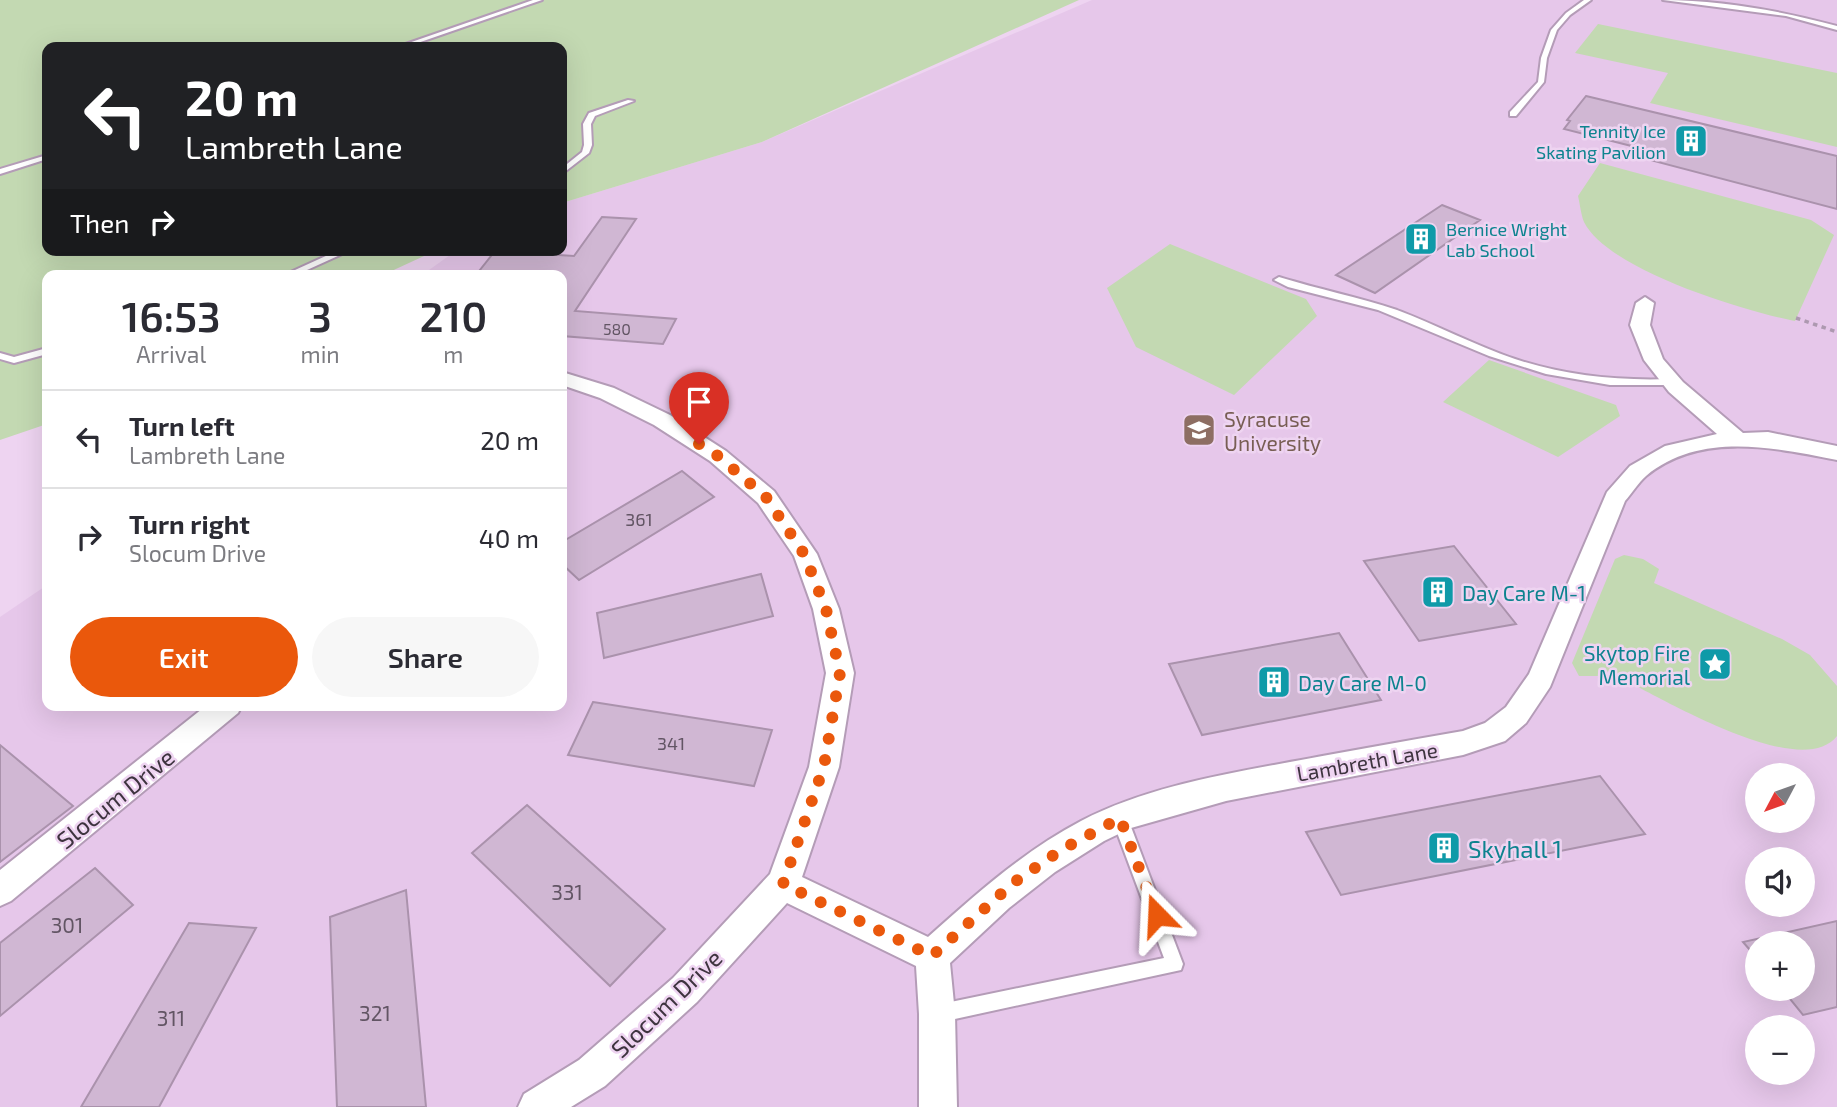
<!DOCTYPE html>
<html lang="en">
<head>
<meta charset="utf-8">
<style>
	:root { --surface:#fff; --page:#f7f7f7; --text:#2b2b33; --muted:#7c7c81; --line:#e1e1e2; --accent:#ea580c }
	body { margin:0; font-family:"Exo 2",sans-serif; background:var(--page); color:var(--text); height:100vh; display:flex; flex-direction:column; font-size:26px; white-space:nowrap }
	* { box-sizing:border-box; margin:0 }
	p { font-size:23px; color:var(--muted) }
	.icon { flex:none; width:38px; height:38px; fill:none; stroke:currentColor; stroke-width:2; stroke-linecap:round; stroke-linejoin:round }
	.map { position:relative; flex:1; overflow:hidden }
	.side { position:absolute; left:42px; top:270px; width:525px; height:441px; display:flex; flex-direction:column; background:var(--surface); border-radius:14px; box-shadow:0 7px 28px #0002 }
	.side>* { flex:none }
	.guide { position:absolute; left:42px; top:42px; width:525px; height:214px; border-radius:14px; box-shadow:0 7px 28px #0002; background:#202124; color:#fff; overflow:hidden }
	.needle { width:46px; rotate:229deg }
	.tools { position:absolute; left:1745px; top:763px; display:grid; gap:14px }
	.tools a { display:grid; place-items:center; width:70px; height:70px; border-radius:50%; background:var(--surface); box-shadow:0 7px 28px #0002; font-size:35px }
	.pin { position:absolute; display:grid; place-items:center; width:60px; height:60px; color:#fff; margin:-72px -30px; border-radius:50% 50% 50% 0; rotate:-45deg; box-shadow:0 0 7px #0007 }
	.pin .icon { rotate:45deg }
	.me { position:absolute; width:77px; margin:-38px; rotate:339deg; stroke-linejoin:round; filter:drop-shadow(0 0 5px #0008) }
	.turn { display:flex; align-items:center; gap:24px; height:147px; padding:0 28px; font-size:32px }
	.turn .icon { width:91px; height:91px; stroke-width:2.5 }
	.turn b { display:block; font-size:49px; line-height:60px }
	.then { display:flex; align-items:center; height:66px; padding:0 28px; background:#0003; gap:14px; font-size:26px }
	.eta { display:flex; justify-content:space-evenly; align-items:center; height:119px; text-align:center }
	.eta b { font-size:42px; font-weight:600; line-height:49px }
	.cta { display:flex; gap:14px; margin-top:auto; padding:14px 28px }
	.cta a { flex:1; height:80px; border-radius:42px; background:var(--accent); color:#fff; font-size:28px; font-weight:600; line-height:80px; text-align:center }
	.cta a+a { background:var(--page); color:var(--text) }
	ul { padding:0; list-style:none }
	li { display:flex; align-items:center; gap:21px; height:98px; padding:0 28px; border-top:2px solid var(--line) }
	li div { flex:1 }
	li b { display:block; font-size:26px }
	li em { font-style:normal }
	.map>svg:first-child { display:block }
</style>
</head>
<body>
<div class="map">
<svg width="1837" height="1107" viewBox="0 0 1837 1107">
	<rect width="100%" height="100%" fill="#eed4f1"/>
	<path fill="#e6c7ea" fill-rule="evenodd" d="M1092 0H1837V1107H0V617L47 585V705H562V275H422L457 250H562V203L762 142ZM1757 775H1802V821H1757ZM1757 859H1802V905H1757ZM1757 943H1802V989H1757ZM1757 1027H1802V1073H1757Z"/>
	<path fill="#c3d9b2" d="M0 0H1079L762 142 562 203V47H47V250H437L383 275H47V424L0 440Z
		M1598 24 1837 73V147L1650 103 1668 73 1575 53Z
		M1600 163 1811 220 1834 235 1795 321C1744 311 1608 270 1584 222 1581 215 1580 204 1578 196Z
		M1170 244 1306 299 1317 316 1234 395 1136 347 1107 288Z
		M1489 360 1616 405 1620 416 1558 457 1443 402Z
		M1624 555 1643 559 1659 569 1654 583 1782 639 1810 655 1837 686V736C1802 781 1669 702 1630 683L1628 687 1615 672 1600 671 1598 676H1579L1572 663 1615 559Z"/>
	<path fill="#d0b7d3" stroke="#aa92ac" stroke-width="2" d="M1586 96 1837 156V209L1650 160 1655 152 1564 129 1570 121 1567 120Z
		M1442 205 1480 220 1375 293 1336 275Z
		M602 217 636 219 575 311 676 319 663 344 562 336V275H476L495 251 574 256Z
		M682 471 714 497 579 580 562 564V542Z
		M1454 546 1516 624 1419 641 1364 561Z
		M761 574 773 616 604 658 597 613Z
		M1339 633 1381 700 1202 735 1169 664Z
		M593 702 772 730 754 786 568 755Z
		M0 745 73 806 0 862Z
		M1600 776 1645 834 1341 895 1306 832Z
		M527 805 665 929 610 986 472 853Z
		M95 868 133 905 0 1016V943Z
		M406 890 426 1107H337L330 917Z
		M1837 921V1007L1803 1015 1782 989H1802V943H1757V958L1743 942Z
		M189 923 256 928 159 1107H81Z"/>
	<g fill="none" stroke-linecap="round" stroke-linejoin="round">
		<defs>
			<path id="lane" d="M533 0H542L406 47H397Z
				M1584 0H1591L1570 15 1557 30 1547 58 1544 82 1516 116H1510V112L1538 82 1541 58 1551 30 1566 13Z
				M1663 0C1721 0 1781 11 1837 26V30L1786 16Z
				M628 100 634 101 595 116 591 124 592 145 589 153 562 174V168L582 152 584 145 583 124 589 113Z
				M47 155V159L0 174V169Z
				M339 250H351L296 275H284Z
				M1279 277C1318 289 1358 297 1397 310 1437 325 1474 345 1515 359 1566 376 1618 381 1672 379L1677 382 1672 385H1610L1546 374 1489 356 1378 310 1288 287 1274 280Z
				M47 348V354L14 363 0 359V353L14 357Z
				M1120 812 1125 814 1128 819 1183 964 1181 970 941 1022 935 1019 932 1013 935 1007 941 1004 1164 958 1112 819 1115 814Z"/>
			<path id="street" d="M1645 297 1654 303 1650 325 1663 359 1683 382 1743 433 1768 432 1837 446V460C1775 448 1700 431 1646 476 1638 483 1632 493 1625 501L1550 687 1526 723 1505 741 1463 755 1226 801 1131 828 1104 841 1055 872 1009 908 950 963 955 1014 957 1107H919V1014L916 966 787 903 697 1002 605 1086 571 1107H518L524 1094 579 1060 673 978 770 874 809 767 826 673 813 609 794 556 758 503 710 461 654 425 600 398 562 385V372L614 388 670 415 726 451 774 491 817 554 839 609 854 673 839 767 802 877 928 937C976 894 1024 851 1081 821 1141 790 1209 777 1274 765 1337 753 1400 742 1463 731L1485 723 1506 707 1529 674 1607 492 1630 466 1665 446 1717 434 1669 392 1644 360 1630 325 1636 303Z
				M207 705H242L238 713 11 901 0 906V870Z"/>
		</defs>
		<use href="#lane" stroke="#b49cb7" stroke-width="4"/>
		<use href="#street" stroke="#b49cb7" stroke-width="4"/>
		<path stroke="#ad99b0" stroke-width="3.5" stroke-dasharray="4.5 4.5" stroke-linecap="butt" d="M1796 318 1837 332"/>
		<use href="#lane" fill="#fff" fill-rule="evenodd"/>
		<use href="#street" fill="#fff" fill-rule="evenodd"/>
	</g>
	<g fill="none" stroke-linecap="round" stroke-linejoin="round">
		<path stroke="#ea580c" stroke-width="12" stroke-dasharray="0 21.6" d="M699 444 718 456 766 497 804 554 826 609 840 673 824 766 783 884 932 956 1013 883 1061 850 1120 818 1157 915"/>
	</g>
	<defs>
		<symbol id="building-square" viewBox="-11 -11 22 22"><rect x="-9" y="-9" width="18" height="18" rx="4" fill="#0f9aa8" stroke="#eed4f1"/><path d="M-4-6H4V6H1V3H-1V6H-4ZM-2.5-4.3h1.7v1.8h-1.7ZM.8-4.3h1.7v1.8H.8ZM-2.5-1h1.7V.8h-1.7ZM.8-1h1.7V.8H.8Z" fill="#fff"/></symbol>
		<symbol id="university-square" viewBox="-11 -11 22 22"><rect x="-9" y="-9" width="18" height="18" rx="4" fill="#8d6e63" stroke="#eed4f1"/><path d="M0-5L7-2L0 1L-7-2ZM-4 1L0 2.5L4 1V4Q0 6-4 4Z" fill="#fff"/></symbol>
		<symbol id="sight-square" viewBox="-11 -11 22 22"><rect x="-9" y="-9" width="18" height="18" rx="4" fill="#0f9aa8" stroke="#eed4f1"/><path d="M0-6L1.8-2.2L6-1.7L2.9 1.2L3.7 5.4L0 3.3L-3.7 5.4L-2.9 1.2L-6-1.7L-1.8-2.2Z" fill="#fff"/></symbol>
	</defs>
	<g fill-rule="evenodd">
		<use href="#building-square" x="1672" y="122" width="38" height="38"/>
		<use href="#building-square" x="1402" y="220" width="38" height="38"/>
		<use href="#university-square" x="1180" y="411" width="38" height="38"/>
		<use href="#building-square" x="1419" y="573" width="38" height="38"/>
		<use href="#sight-square" x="1696" y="645" width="38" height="38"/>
		<use href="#building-square" x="1255" y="663" width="38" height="38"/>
		<use href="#building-square" x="1425" y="829" width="38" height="38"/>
	</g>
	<g text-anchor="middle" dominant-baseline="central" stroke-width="5" stroke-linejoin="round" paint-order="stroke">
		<g font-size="16" fill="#625564">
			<text x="617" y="328">580</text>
		</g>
		<g font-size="18" fill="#0d838f" stroke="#eed4f1" text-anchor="end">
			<text x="1666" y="131">Tennity Ice<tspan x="1666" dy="21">Skating Pavilion</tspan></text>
			<text x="1446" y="229" text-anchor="start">Bernice Wright<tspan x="1446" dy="21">Lab School</tspan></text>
		</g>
		<g font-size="18" fill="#625564">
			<text x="639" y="519">361</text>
			<text x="671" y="743">341</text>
		</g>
		<g font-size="21" fill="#785e54" stroke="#eed4f1" text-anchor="start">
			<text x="1224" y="418">Syracuse<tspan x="1224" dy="24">University</tspan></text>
		</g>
		<g font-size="21" fill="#0d838f" stroke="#eed4f1" text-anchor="start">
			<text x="1462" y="592">Day Care M-1</text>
			<text x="1690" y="652" text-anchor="end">Skytop Fire<tspan x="1690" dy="24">Memorial</tspan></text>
			<text x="1298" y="682">Day Care M-0</text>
		</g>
		<g font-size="21" fill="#3e343f" stroke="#eed4f1">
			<text transform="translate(1367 761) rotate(-10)">Lambreth Lane</text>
		</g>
		<g font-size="21" fill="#625564">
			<text x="567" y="891">331</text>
			<text x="67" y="924">301</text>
			<text x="375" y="1012">321</text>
			<text x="171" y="1017">311</text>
		</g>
		<g font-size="24" fill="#3e343f" stroke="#eed4f1">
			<text transform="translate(115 798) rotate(-39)">Slocum Drive</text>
			<text transform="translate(666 1003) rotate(-44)">Slocum Drive</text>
		</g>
		<g font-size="24" fill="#0d838f" stroke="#eed4f1" text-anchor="start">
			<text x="1468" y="848">Skyhall 1</text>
		</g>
	</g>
</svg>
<div class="tools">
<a><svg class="needle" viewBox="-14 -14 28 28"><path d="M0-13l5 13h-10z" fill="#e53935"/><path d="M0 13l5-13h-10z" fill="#7c7c81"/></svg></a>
<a><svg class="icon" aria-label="sound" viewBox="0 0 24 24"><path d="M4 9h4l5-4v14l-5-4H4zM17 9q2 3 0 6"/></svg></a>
<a>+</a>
<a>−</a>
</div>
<div class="pin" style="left:699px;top:444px;background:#d93025"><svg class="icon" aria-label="arrive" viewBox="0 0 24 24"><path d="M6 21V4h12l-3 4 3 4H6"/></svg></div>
<svg class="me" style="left:1157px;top:915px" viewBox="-20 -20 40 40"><path d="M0-17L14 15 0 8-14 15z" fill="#ea580c" stroke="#fff" stroke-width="4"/></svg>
<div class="guide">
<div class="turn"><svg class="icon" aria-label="left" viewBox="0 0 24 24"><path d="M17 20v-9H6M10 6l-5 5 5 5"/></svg><div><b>20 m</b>Lambreth Lane</div></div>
<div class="then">Then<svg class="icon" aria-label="right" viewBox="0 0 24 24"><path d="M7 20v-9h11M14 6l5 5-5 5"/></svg></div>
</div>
<section class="side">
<div class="eta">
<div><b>16:53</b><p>Arrival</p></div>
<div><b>3</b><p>min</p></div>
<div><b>210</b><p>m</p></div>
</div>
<ul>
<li><svg class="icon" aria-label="left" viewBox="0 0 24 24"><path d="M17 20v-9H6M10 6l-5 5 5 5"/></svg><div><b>Turn left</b><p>Lambreth Lane</p></div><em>20 m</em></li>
<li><svg class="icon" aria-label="right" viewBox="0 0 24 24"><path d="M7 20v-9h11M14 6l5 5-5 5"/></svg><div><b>Turn right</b><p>Slocum Drive</p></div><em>40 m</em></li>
</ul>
<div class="cta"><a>Exit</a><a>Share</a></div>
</section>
</div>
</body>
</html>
